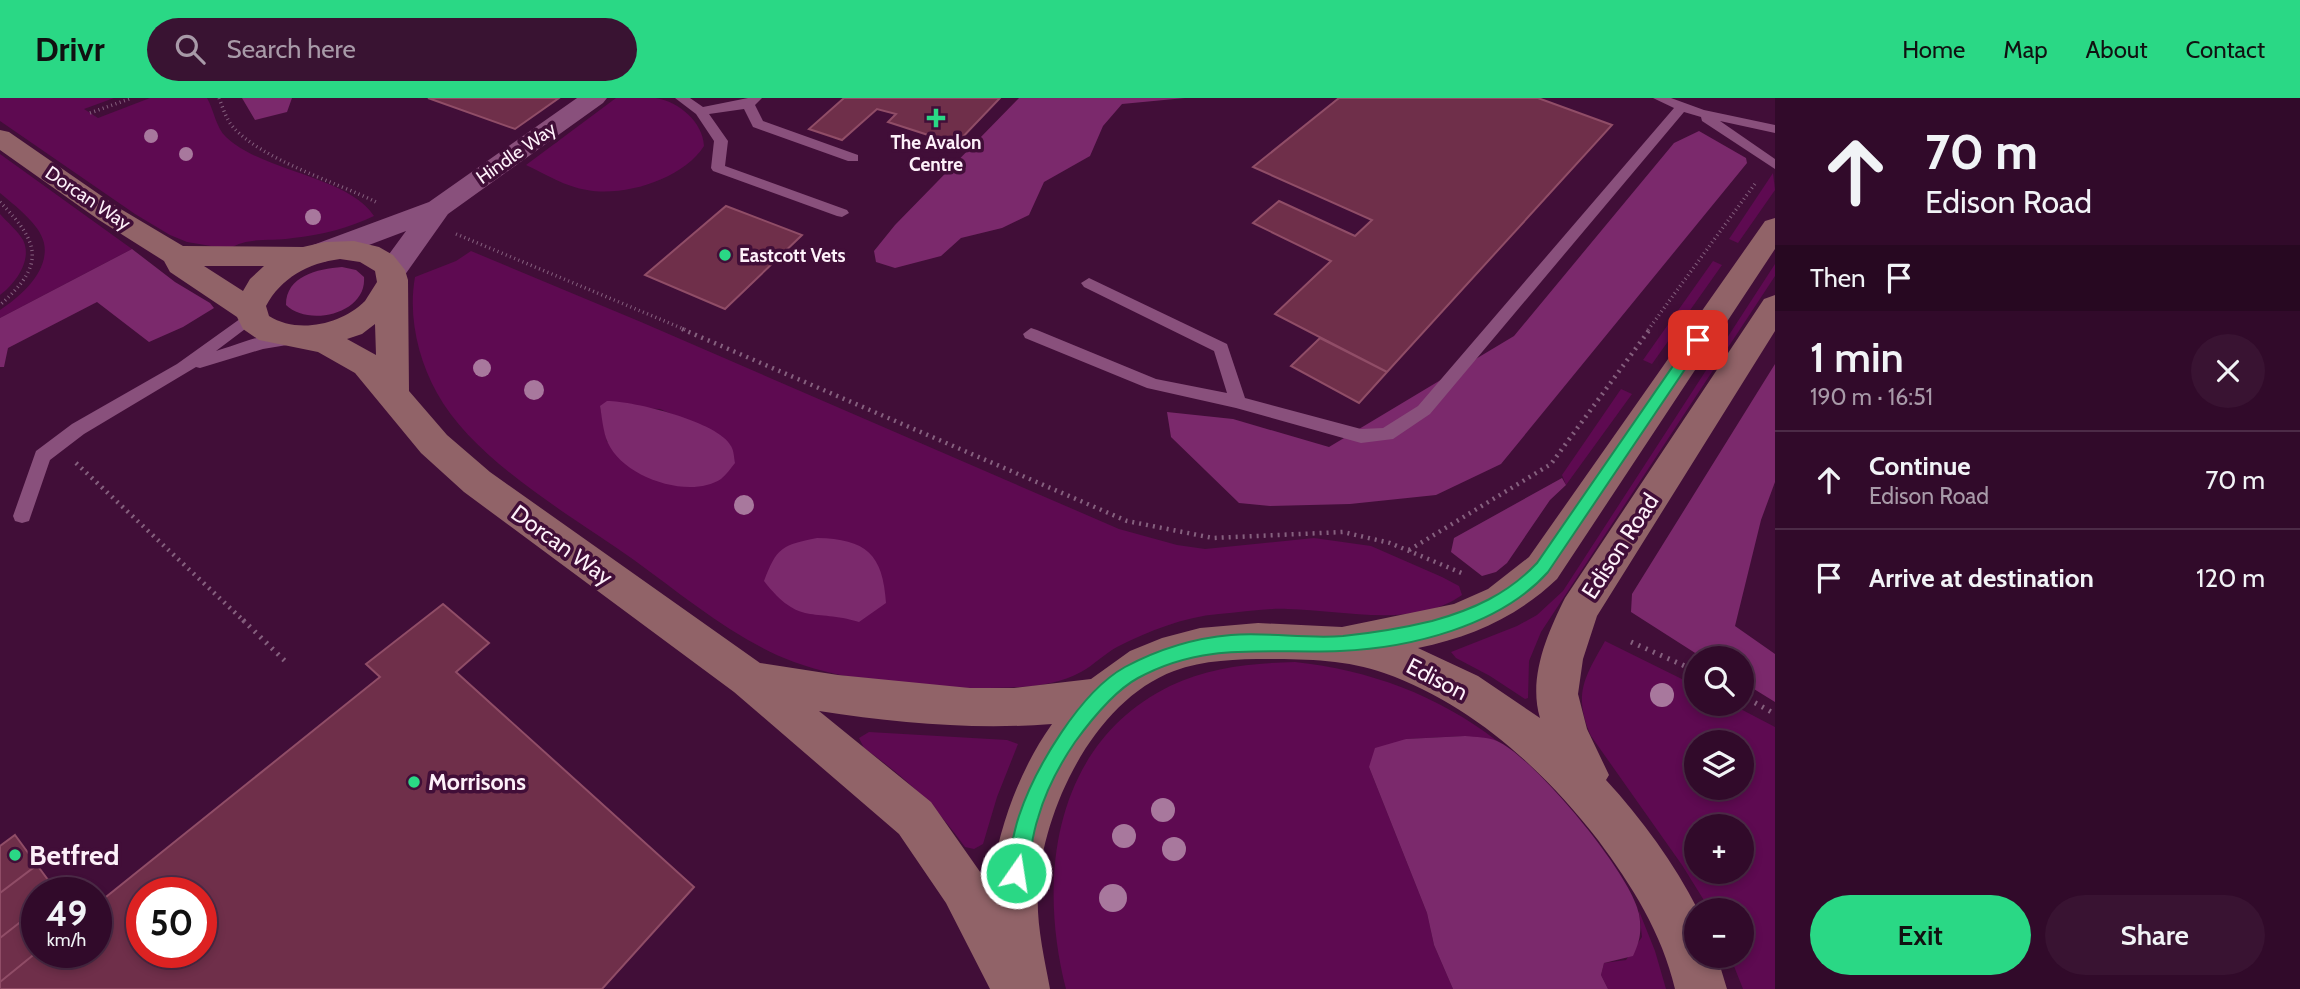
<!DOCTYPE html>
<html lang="en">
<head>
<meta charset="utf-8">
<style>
	:root { --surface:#310a2a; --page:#391332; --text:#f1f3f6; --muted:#a89aa8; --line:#4c2b47; --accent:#2ad885 }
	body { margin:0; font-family:Cabin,sans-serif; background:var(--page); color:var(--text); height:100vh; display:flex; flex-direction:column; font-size:26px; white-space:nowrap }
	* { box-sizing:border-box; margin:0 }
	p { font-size:23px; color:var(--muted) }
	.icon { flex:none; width:38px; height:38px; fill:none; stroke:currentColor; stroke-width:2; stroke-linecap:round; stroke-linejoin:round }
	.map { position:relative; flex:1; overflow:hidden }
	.panel { display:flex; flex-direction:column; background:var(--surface); width:525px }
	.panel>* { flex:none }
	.guide { background:#310a2a; color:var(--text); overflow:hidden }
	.fabs { position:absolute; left:1684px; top:548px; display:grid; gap:14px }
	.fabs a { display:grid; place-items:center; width:70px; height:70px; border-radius:50%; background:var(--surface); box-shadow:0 4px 10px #0003,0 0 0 2px var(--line); font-size:35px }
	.speed { position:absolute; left:21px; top:779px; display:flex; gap:14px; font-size:35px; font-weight:700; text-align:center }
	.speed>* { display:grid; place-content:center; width:91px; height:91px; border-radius:50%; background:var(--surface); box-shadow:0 4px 10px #0003,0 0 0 2px var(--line); line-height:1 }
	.speed small { font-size:18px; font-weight:400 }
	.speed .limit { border:10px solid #d22; background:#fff; color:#111 }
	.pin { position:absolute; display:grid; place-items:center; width:60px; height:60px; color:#fff; margin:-30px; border-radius:14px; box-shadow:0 4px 10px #0006 }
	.me { position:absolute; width:77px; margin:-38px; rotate:13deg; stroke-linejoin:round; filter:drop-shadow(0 0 5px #0008) }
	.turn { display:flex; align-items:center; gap:24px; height:147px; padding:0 35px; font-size:32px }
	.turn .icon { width:91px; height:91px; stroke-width:2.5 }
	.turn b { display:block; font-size:49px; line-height:60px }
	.then { display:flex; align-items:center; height:66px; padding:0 35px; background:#0003; gap:14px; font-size:26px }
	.round { display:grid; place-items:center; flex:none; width:74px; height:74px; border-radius:37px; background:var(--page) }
	.head { display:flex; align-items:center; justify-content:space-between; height:119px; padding:0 35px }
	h1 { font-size:42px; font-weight:600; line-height:52px }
	.button { display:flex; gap:14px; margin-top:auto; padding:14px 35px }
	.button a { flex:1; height:80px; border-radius:42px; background:var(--accent); color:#111; font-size:28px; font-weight:600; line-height:80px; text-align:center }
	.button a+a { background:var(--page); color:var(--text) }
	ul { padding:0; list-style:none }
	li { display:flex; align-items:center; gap:21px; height:98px; padding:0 35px; border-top:2px solid var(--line) }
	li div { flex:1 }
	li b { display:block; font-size:26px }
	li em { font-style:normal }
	header { display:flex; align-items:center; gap:42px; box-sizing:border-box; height:98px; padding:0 35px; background:var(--accent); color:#111 }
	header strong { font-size:33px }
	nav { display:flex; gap:38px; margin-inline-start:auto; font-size:24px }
	.search { width:490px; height:63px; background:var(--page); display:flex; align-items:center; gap:18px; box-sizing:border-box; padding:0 24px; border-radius:38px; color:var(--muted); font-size:26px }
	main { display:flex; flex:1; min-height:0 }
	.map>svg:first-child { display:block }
</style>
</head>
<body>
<header>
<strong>Drivr</strong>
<div class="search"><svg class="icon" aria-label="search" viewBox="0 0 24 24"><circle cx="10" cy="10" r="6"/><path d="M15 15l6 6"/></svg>Search here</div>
<nav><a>Home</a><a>Map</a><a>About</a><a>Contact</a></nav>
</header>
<main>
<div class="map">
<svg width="1775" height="891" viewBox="0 0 1775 891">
	<rect width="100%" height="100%" fill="#410e38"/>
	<path fill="#5e0a51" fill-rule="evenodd" d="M0 0H114L84 11 98 20 150 0H207C214 12 216 30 226 39 263 74 348 78 374 118 349 130 321 137 293 140 270 144 249 138 229 151L187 144 170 137 135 116 0 23Z
		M616 0C629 0 643 0 656 0 679 4 703 24 704 48 683 81 625 99 587 92 566 89 545 76 526 67Z
		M0 56 132 151 0 220V212C20 199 50 173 44 145 40 126 14 107 0 95Z
		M1773 75 1775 92 1738 145 1729 141Z
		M0 116C7 124 18 133 23 142 33 162 15 186 0 197Z
		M471 153 641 224 1119 431 1177 447 1205 451 1314 440 1371 448 1442 479 1459 488 1462 497C1414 531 1342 512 1288 511 1266 510 1242 514 1219 516 1183 519 1149 533 1117 549 1104 556 1094 567 1081 574 1063 584 1039 588 1020 589 953 593 856 587 794 564 735 542 684 498 634 462 572 418 474 363 437 295 418 261 408 218 415 179L456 163ZM600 308 660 311 720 337 731 348 607 344Z
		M1713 163 1722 167 1652 266 1643 262Z
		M1775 166V178L1541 534 1529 563 1528 600 1525 601 1490 578 1456 560 1451 554 1517 528 1537 517 1563 493Z
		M1621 291 1632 296 1566 387 1562 377Z
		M1605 543 1696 588V606H1731L1775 629V891H1743L1730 858H1741V812H1710L1682 767 1591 638C1573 597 1584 580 1605 543ZM1696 644H1741V690H1696ZM1696 728H1741V774H1696Z
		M1295 564C1369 572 1438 597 1497 643L1465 638 1406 641 1369 669 1427 815 1434 847 1453 891H1066C1037 778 1054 645 1170 588 1209 569 1253 565 1295 564Z
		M869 634 1007 642 1018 646 997 699 983 746 974 751 965 749C935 707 906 680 864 650L859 640Z
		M1639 813 1655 853 1666 891H1608L1601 877 1604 865 1626 862 1642 839Z"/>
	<path fill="#7b296c" d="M242 0H292L287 14 255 22Z
		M1019 0H1185L1122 6 1103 28 1090 58 1044 84 1029 117 1002 130 961 140 941 158 895 170 876 164 874 153 895 127Z
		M1699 33 1746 60 1747 65 1501 366 1436 397 1350 406 1270 408 1239 405 1171 339 1167 314 1233 321 1329 349 1514 238 1674 45Z
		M132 151 175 184 210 205 214 210 183 229 149 244 97 204 8 250 4 269H0V220Z
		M342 169 356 172 364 179C367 216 308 229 286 207 286 178 317 171 342 169Z
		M1775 266V384L1761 422 1735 528 1775 556V604L1741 583V560H1703L1631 514 1632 496Z
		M607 303C634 303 719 324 731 348 734 353 734 360 735 365 731 370 726 377 721 381 689 402 623 379 608 345 603 334 602 319 600 308Z
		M1562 380 1566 387 1550 402 1507 465 1496 474 1482 478 1451 454 1454 440Z
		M817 440C866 441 883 456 886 505L859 524C813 510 800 529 764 483 777 449 782 447 817 440Z
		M1465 638C1475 639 1489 639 1497 643 1535 660 1632 777 1639 816 1642 833 1640 843 1633 858L1604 865 1601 877 1608 891H1453L1434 847 1427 815 1369 669 1375 650 1406 641Z"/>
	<path fill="#6f2f4a" stroke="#904d67" stroke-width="2" fill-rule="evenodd" d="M428 0H559L515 31Z
		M844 0H1000L956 46 888 24 896 16 877 11 842 42 809 31Z
		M1339 0H1538L1612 27 1387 274 1275 216 1331 163 1253 125 1279 103 1355 138 1372 122 1253 69Z
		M726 108 802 137 725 211 645 177Z
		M1320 240 1387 274 1359 305 1291 268Z
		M443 506 489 545 456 574 694 789 602 891H0V884L37 854H96V807L380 579 366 566ZM142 794H201V854H142Z
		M15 737 37 767 0 795V748Z
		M37 767 57 794H37V811L0 840V795Z
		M37 811V854L0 884V840Z"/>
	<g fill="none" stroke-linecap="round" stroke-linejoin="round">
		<path stroke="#85607e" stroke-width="3.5" stroke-dasharray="1 3.5" stroke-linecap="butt" d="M219 0C223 10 226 21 233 29 262 62 336 84 376 104
			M90 15 132 0
			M0 104C41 146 45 167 0 207
			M456 136 686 232
			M1648 232 1757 83"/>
		<path stroke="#85607e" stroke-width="4.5" stroke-dasharray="2 5" stroke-linecap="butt" d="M682 231 1127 423 1213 440 1343 434 1390 445 1464 476
			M76 365 245 524
			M1409 452 1551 366 1650 231"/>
		<path stroke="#85607e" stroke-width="5" stroke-dasharray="2 6" stroke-linecap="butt" d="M243 522 287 565
			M1631 544 1696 573
			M1741 597 1775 616"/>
		<path fill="#89507c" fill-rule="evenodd" d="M675 0H690L703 9 748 0H762L755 7 763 23 858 57V63H848L753 29 744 11 709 16 728 43 725 68 847 112 849 115 842 119 837 118 713 73 711 70 714 43 696 16Z
			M1653 0H1671L1704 12 1775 27V35L1720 23 1775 61V71L1702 23 1701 19 1684 14 1430 316 1393 341 1361 345 1236 310 1147 290 1025 240 1023 236 1031 230 1037 232 1156 281 1227 295 1214 253 1084 189 1081 185 1089 180 1227 246 1245 300 1361 331 1383 330 1418 308 1674 10Z
			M251 213 259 218 257 222 216 253C240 246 274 230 299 237L301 241 299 245 263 251 200 270 196 269 84 336 50 362 29 423 22 425 15 423 13 418 36 353 72 326 177 266Z"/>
		<path fill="#89507c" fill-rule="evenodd" d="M577 0H607L603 5 448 116 402 181 391 184 380 181 376 174 406 133 324 164 313 161 309 154 313 147 429 104Z"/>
		<path fill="#916368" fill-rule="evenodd" d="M0 32 9 34 119 110 183 148 303 149 325 144 354 143 379 149 393 157 405 172 408 182 409 293 447 337 490 374 760 565 838 577 970 590H1014L1091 581 1130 553 1162 540 1200 530 1258 525 1342 529 1454 506 1488 491 1529 459 1765 123 1775 120V151L1557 481C1517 519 1471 539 1418 550L1478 578 1540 620C1528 580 1547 536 1565 500L1764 201 1775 197V233L1597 518 1583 561 1578 596 1587 631 1609 677 1606 682C1642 721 1674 765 1698 812H1696V858H1717L1727 891H1675C1662 835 1632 788 1598 742 1543 671 1470 605 1384 575 1348 562 1306 561 1268 561 1238 561 1203 562 1174 573 1094 603 1043 711 1038 791 1036 826 1044 858 1050 891H990L946 805 899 736 734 594 464 394 421 355 355 275 318 254 259 242 243 231 237 219 170 174 164 163 99 122 0 52ZM340 161 360 164 375 173 377 184C373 190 369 197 365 203 341 227 297 236 269 218L266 208C281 180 308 165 340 161ZM204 168H264L250 181 243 193ZM375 226 376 257 347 241 362 236ZM819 613C897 625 974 632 1052 626 1018 674 999 730 990 788L931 704Z"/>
	</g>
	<g fill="#a8789d">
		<circle cx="151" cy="38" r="7"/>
		<circle cx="186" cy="56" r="7"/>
		<circle cx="313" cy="119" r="8"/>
		<circle cx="482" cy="270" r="9"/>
		<circle cx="534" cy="292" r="10"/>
		<circle cx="744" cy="407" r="10"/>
		<circle cx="1662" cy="597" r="12"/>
		<circle cx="1163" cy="712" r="12"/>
		<circle cx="1124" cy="738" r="12"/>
		<circle cx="1174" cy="751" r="12"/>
		<circle cx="1113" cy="800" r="14"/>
	</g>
	<path fill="#2ad885" stroke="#1b8c56" stroke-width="2" d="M1698 238 1704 242 1702 246 1548 474C1500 528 1410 550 1340 553 1268 556 1205 543 1138 580 1114 593 1091 622 1075 644 1060 666 1045 695 1038 720 1031 740 1031 762 1023 782L1016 785 1009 782 1006 775C1010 756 1013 736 1019 718 1035 670 1080 594 1125 569 1157 552 1195 540 1231 537 1268 534 1306 541 1343 538 1372 535 1403 530 1432 523 1472 512 1508 496 1537 465L1693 239Z"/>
	<g fill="#2ad885" stroke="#410e38" stroke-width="2.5">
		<path d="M932.5 9.5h7v7h7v7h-7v7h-7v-7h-7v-7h7z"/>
		<circle cx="725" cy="157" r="7"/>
		<circle cx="414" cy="684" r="7"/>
		<circle cx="15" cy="757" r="7"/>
	</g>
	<g text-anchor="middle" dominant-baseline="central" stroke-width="7" stroke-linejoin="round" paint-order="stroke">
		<g font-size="19" font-weight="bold" fill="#fdf0f9" stroke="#410e38">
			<text x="936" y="44">The Avalon<tspan x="936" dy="22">Centre</tspan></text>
			<text x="739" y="157" text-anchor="start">Eastcott Vets</text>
		</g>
		<g font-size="19" fill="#fdf0f9" stroke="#410e38">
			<text transform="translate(516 55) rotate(-35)">Hindle Way</text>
			<text transform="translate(88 100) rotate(34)">Dorcan Way</text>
		</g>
		<g font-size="23" fill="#fdf0f9" stroke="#410e38">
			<text transform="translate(562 447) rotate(36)">Dorcan Way</text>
			<text transform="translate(1620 448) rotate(-57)">Edison Road</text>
			<text transform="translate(1437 581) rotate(27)">Edison</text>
		</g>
		<g font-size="23" font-weight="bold" fill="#fdf0f9" stroke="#410e38" text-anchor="start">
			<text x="428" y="684">Morrisons</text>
		</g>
		<g font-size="28" font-weight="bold" fill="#fdf0f9" stroke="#410e38" text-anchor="start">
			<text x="29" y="757">Betfred</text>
		</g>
	</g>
</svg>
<div class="fabs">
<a><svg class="icon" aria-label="search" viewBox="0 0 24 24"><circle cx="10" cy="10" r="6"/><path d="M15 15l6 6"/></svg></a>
<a><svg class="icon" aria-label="layers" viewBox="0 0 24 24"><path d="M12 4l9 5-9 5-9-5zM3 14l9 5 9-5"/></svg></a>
<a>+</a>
<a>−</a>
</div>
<div class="speed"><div>49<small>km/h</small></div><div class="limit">50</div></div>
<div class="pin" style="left:1698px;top:242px;background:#d93025"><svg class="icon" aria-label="arrive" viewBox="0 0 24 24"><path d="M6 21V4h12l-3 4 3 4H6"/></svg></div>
<svg class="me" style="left:1016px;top:775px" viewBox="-20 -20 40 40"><circle r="17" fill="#2ad885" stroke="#fff" stroke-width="3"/><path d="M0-11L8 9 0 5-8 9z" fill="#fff"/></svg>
</div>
<section class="panel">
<div class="guide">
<div class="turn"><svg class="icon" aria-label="ahead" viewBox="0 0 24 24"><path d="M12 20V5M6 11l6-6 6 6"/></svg><div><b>70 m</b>Edison Road</div></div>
<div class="then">Then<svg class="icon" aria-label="arrive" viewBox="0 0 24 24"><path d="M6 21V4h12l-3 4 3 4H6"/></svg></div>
</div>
<div class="head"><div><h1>1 min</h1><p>190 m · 16:51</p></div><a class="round"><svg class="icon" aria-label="close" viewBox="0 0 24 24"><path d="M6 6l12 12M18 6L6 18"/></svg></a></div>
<ul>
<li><svg class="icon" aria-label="ahead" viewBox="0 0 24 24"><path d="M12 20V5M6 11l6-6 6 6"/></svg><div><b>Continue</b><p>Edison Road</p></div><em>70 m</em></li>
<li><svg class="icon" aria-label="arrive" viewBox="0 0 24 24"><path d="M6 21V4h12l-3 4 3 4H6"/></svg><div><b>Arrive at destination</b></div><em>120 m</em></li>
</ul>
<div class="button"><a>Exit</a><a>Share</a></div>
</section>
</main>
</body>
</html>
